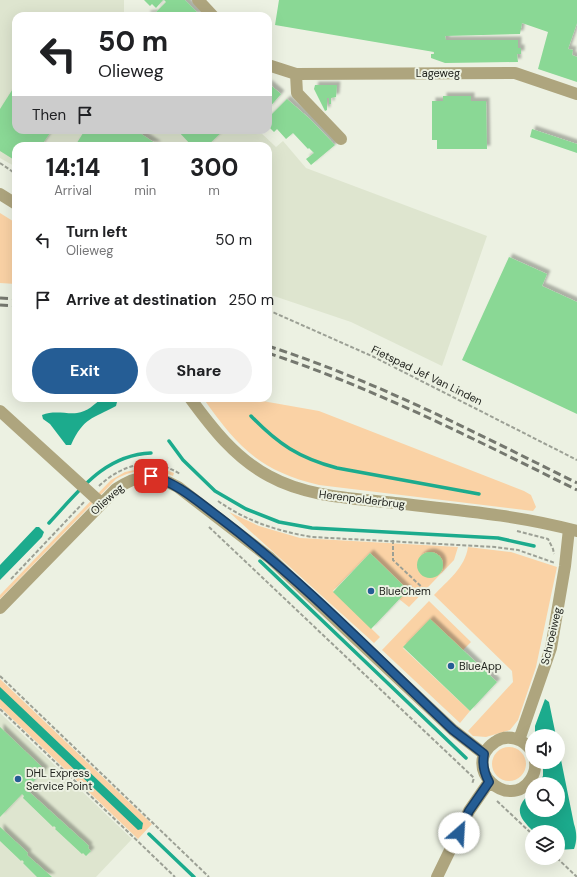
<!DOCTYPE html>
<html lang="en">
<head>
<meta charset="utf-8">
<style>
	:root { --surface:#fff; --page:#f2f2f2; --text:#202124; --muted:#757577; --accent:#255d95 }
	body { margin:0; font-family:"DM Sans",sans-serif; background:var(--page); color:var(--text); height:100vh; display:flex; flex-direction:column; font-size:15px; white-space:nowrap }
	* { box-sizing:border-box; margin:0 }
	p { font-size:13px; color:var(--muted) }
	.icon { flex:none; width:22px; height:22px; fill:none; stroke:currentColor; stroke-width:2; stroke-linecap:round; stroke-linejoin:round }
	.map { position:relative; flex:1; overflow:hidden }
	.drawer { position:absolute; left:12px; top:142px; width:260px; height:260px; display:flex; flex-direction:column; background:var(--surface); border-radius:12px; box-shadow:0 4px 16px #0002 }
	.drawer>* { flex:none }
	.hud { position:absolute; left:12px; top:12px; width:260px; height:122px; border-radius:12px; box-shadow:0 4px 16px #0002; background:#fff; color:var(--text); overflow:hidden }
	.buttons { position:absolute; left:525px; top:729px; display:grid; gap:8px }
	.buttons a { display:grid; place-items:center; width:40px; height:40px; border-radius:50%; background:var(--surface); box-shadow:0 4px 16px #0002; font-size:20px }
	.pin { position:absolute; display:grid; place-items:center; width:34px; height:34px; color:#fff; margin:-17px; border-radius:8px; box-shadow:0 2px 6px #0006 }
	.me { position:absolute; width:44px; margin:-22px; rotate:26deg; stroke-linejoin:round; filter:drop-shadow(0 0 3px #0008) }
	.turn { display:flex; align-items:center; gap:14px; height:84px; padding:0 20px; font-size:18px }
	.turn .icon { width:52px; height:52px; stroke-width:2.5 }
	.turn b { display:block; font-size:28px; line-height:34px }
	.then { display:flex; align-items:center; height:38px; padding:0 20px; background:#0003; gap:8px; font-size:15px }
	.eta { display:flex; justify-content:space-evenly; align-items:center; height:68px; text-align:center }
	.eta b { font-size:24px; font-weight:700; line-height:28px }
	.primary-button { display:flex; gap:8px; margin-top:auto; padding:8px 20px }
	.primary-button a { flex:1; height:46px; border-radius:24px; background:var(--accent); color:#fff; font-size:16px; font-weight:700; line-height:46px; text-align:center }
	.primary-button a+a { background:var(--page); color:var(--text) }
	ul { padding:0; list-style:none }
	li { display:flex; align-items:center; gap:12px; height:60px; padding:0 20px }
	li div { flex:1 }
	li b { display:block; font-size:15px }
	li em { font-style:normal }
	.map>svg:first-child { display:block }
</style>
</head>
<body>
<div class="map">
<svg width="577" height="877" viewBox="0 0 577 877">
	<defs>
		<filter id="shadow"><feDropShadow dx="3.5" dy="-3.5" stdDeviation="1" flood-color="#0004"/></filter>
	</defs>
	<rect width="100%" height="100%" fill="#ecf1e2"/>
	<path fill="#dee5cf" d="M0 0H124V16H16V130H258L276 147 283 141 306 168 487 236 442 366 351 322 268 294V146H16V167L0 158Z
		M0 713 132 839 96 877H0Z"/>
	<path fill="#fad2a5" d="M0 213 16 223V284L0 283Z
		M203 398H246L319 411 524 491 531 495 536 507 533 511 319 485C258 470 238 447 203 398Z
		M144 468 163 469 174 473 173 476C153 467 134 469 116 479L0 599V595L111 480 125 472Z
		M229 512 259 526 300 538 458 547 454 560 409 607 399 599 408 590 370 553 333 591 380 637 374 643Z
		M468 547 511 552 557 567 536 667 518 720 510 730 486 737 473 736 468 731 513 682 512 671 434 595C447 581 465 568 468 547Z
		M429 601 471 642 463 650 430 620 403 648 470 711 460 723 382 650Z
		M0 679 152 824 138 839 0 707Z
		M492 764a17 17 0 1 1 34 0a17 17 0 1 1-34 0Z"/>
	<path fill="#1cab8d" d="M102 398H112L117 402 116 406C92 419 84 417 71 445H66L50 424 43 419 42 415C54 410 65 414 77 413 87 412 95 404 102 398Z
		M36 527H39L44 532 42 537 0 580V565Z
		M0 687 143 823 142 829 138 830 0 699Z
		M545 699 549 702 556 736H535V726Z
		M558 745 574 824C577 833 577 841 574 849L558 850V832H534C517 816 514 808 532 791V810H558V784H538L543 776V762H558Z"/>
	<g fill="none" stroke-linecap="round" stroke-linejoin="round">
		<path stroke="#1cab8d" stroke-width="3.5" d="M251 416C278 444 299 458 337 468L479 494
			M169 441 183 460 215 491 246 509 279 522 312 528 498 538 534 546
			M49 523C79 491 104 455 151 453
			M260 561 466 758
			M149 834 194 877"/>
	</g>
	<path fill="#8ad895" filter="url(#shadow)" d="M144 0H163L156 8 152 4 150 6Z
		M164 0H185L201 16H164L158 13V16H147V14L158 13 156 12 166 2Z
		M279 0H577V23L568 49 573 50 572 55 577 57V82L538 69 548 32 522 23 520 34 445 36 446 40H518V48H521V54H517L518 62 445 63 431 58V54H434V52L275 25Z
		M268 83 281 94 268 109Z
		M16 84V130H52L41 146H16V161L0 151V109Z
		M315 85H337L336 97 331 98V104H329V98H327V110L325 111 314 89Z
		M443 96H471V101H486L487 149H437V140H432V101H443Z
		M287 99 310 119 335 145 311 165 306 159 314 153 309 148 308 149 293 133 286 139 277 129 274 132 269 127 271 125 268 122V118Z
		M532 129 577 144V153L530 137Z
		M85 130H135L158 145 75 146Z
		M177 130H224L207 146H192Z
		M509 257 547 274 542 286 577 302V414L462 360Z
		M417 565a13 13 0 1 1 26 0a13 13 0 1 1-26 0Z
		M370 553 408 590 371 629 333 592Z
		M430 619 497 682 470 711 403 647Z
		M0 727 45 770 26 789 89 846 88 848 91 851 86 856 83 853 82 854 55 829 56 828 54 826 53 827 23 798 24 796 22 794 0 817Z
		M0 827 28 853 27 855 52 877H37L23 863 24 862 22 860 21 861 0 841Z"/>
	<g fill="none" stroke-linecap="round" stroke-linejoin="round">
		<path stroke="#9ca095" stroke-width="2" stroke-dasharray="4 2" stroke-linecap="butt" d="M0 163 16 174
			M268 310 374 357 577 460
			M99 486C122 464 152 456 180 474
			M218 501C246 521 277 531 312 537L495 547 518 550 555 563
			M209 527 474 778 472 784
			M517 531 548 539 553 549 554 554
			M393 540V560L428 593
			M11 579 84 502
			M0 676 209 877
			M0 709 175 877
			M497 801 532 834
			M557 858 577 877"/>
		<path stroke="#aea57e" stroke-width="12" d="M198 0 213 16
			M268 65 296 74 515 73 577 94
			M296 74 297 93 341 139
			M0 194 16 204
			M190 398C212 428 235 458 269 476 307 497 352 498 395 503 456 510 518 515 577 531
			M0 411 101 503
			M0 608 116 489C140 473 153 474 178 487L270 558 453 730 484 754
			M519 740 551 648 565 566 569 529
			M532 752C525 739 507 733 495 742 459 767 509 813 531 779 534 774 536 768 535 762
			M437 877 469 811 489 782"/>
		<path stroke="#75786f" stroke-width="3" stroke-dasharray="8 4" stroke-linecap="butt" d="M0 298 16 299
			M0 305 16 306
			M268 346C376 381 476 433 577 483
			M268 353C376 389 476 440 577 490"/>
	</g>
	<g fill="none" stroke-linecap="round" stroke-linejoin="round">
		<defs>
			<path id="route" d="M151 476C178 483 198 502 220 518 303 581 377 658 453 730L484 754C482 765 484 773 489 782L469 811 459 833"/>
		</defs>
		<use href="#route" stroke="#183c61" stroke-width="10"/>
		<use href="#route" stroke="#255d95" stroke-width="7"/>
	</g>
	<g fill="#255d95" stroke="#ecf1e2" stroke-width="1.5">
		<circle cx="371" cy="591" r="4"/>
		<circle cx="451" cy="666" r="4"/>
		<circle cx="18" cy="779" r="4"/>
	</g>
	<g text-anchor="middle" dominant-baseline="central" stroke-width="4" stroke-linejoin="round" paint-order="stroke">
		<g font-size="11" fill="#22241f" stroke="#ecf1e2">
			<text x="438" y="73">Lageweg</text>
			<text transform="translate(427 375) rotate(26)">Fietspad Jef Van Linden</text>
			<text transform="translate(107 499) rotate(-42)">Olieweg</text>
			<text transform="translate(362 499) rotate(7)">Herenpolderbrug</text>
			<text transform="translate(551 636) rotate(-77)">Schroeiweg</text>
		</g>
		<g font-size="11" fill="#22241f" stroke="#ecf1e2" text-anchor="start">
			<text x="379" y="591">BlueChem</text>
			<text x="459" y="666">BlueApp</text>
			<text x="26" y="773">DHL Express<tspan x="26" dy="13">Service Point</tspan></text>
		</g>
	</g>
</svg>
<div class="buttons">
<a><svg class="icon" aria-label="sound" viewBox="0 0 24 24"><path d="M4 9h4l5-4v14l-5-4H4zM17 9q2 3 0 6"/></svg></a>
<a><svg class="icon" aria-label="search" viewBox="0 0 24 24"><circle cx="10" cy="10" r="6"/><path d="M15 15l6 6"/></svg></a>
<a><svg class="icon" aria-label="layers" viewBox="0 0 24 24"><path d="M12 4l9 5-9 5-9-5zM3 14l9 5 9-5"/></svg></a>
</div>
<div class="pin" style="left:151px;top:476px;background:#d93025"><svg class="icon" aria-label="arrive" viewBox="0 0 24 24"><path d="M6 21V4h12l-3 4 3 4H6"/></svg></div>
<svg class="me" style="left:459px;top:833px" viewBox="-20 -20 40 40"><circle r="19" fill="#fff"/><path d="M0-13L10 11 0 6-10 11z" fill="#255d95"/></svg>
<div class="hud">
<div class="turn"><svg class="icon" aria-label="left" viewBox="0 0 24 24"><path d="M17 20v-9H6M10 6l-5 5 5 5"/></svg><div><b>50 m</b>Olieweg</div></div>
<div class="then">Then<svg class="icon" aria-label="arrive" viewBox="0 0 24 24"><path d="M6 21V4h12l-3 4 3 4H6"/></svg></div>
</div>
<section class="drawer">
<div class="eta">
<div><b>14:14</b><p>Arrival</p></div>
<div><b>1</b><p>min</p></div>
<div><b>300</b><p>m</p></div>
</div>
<ul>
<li><svg class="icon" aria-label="left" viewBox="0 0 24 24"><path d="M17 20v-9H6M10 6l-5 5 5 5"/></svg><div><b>Turn left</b><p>Olieweg</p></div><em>50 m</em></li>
<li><svg class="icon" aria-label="arrive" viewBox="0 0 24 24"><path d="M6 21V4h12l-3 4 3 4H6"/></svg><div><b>Arrive at destination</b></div><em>250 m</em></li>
</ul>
<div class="primary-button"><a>Exit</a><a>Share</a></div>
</section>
</div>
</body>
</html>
